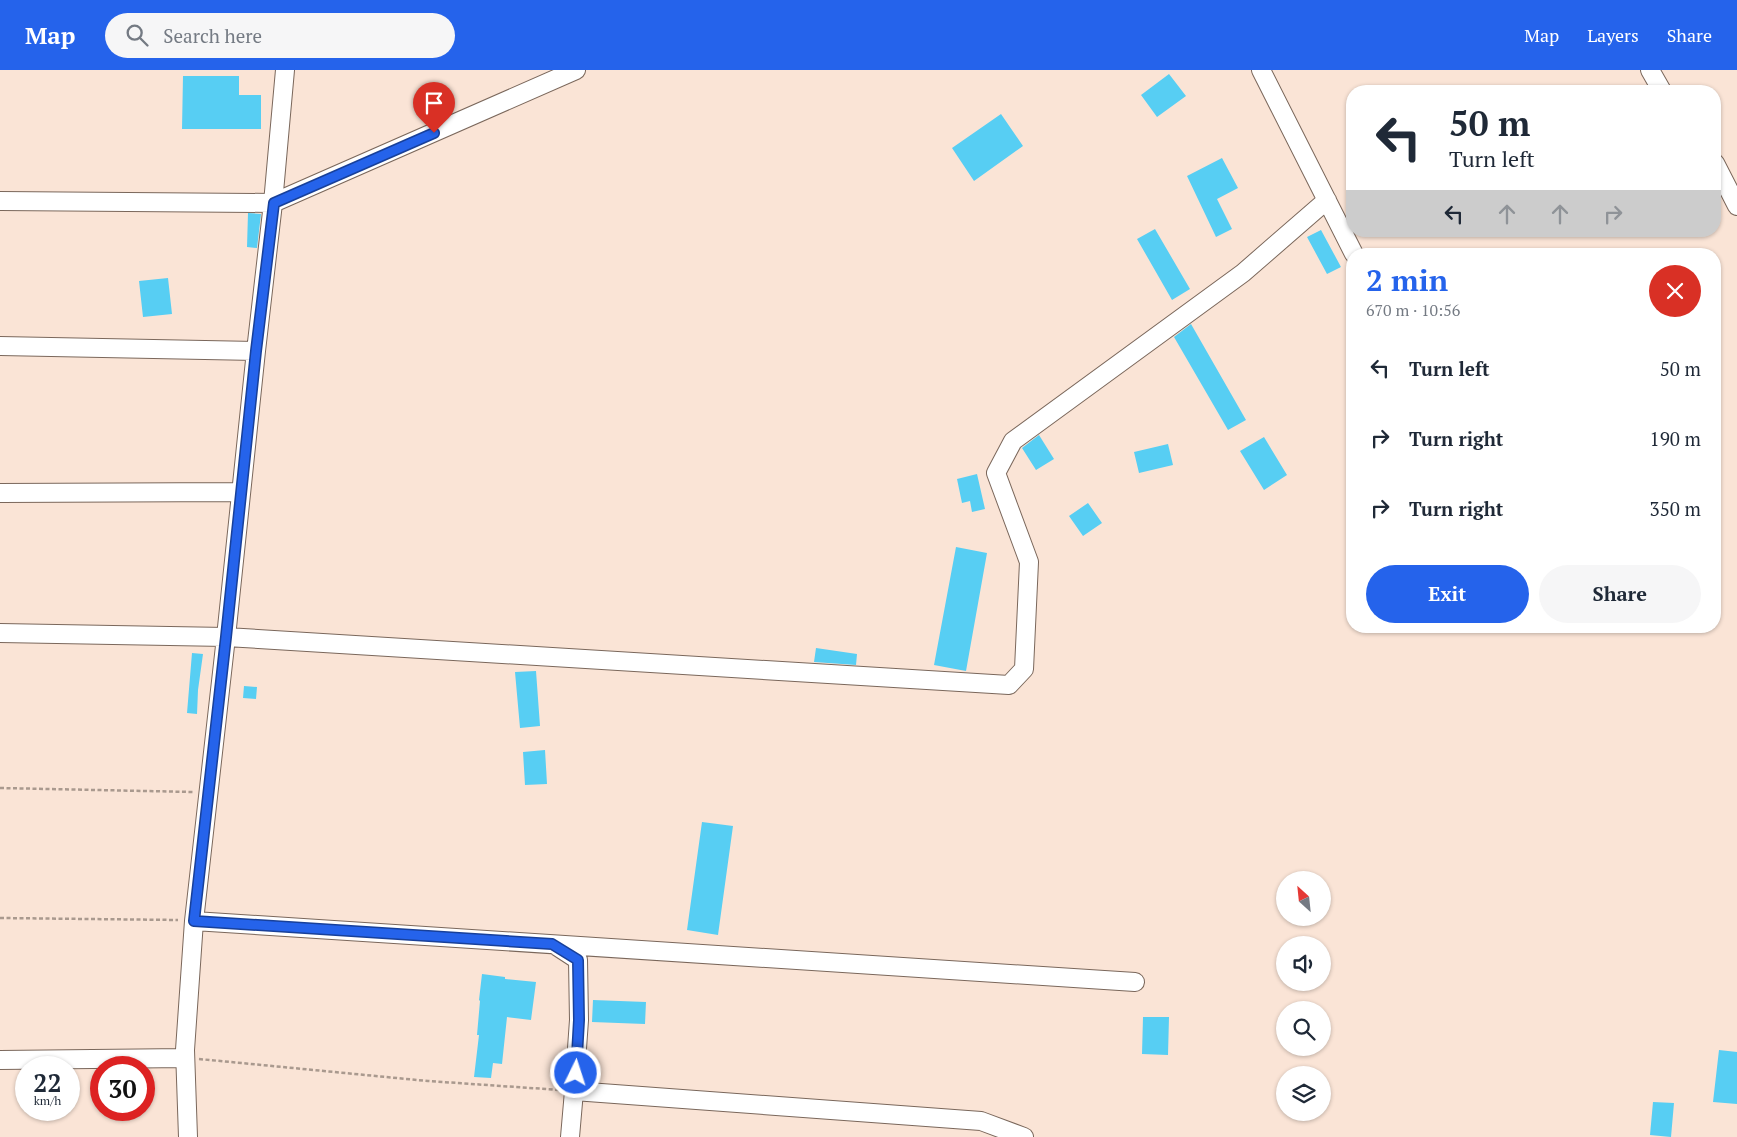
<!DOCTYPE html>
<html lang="en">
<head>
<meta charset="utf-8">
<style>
	:root { --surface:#fff; --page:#f6f6f7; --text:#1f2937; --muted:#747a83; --accent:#2563eb }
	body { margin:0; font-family:"PT Serif",serif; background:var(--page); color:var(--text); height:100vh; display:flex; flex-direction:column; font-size:19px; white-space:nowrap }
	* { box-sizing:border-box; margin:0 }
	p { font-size:16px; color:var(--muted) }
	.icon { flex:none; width:28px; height:28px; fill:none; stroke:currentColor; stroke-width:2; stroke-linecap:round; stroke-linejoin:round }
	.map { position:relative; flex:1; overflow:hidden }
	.panel { position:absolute; left:1346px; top:178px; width:375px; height:385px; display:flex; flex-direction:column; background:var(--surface); border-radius:20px; box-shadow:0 1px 4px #0004 }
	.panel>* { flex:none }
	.top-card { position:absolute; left:1346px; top:15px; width:375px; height:152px; border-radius:20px; box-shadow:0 1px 4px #0004; background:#fff; color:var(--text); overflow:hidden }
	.needle { width:32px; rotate:333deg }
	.fabs { position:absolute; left:1276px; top:801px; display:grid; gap:10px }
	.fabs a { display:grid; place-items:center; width:55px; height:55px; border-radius:50%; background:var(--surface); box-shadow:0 1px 4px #0004; font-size:25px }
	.speed { position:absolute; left:15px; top:986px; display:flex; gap:10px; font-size:25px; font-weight:700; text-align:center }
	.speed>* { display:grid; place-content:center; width:65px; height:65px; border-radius:50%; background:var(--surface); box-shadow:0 1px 4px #0004; line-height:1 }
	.speed small { font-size:12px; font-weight:400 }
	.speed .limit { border:8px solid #d22; background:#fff; color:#111 }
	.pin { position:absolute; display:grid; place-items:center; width:42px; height:42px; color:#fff; margin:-51px -21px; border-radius:50% 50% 50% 0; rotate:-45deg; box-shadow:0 0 5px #0007 }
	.pin .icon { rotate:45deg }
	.me { position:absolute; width:55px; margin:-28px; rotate:4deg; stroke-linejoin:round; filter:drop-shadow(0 0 4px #0008) }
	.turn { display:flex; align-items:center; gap:18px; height:105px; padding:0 20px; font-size:22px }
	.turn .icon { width:65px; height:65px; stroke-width:2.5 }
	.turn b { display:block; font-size:35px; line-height:42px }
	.lanes { display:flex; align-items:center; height:48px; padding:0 20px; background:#0003; justify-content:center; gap:25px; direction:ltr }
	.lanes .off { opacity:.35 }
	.round { display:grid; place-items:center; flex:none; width:52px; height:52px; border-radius:26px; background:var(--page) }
	.summary { display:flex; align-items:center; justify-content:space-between; height:85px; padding:0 20px }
	h1 { font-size:30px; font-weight:700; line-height:38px; color:var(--accent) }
	.action { display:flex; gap:10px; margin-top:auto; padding:10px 20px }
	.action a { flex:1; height:58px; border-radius:30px; background:var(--accent); color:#fff; font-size:20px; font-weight:700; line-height:58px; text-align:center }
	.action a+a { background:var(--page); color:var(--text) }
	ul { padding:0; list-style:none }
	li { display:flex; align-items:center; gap:15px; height:70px; padding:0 20px }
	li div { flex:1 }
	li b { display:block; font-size:19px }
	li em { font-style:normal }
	header { display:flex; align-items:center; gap:30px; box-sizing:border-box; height:70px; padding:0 25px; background:var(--accent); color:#fff }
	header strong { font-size:24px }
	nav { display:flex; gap:28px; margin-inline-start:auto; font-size:18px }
	.search { width:350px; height:45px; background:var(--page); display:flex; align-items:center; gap:12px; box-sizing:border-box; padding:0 18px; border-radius:28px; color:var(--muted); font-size:19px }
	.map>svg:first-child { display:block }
</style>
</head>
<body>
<header>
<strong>Map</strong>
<div class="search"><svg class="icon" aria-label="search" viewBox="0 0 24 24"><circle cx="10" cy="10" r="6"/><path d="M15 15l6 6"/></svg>Search here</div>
<nav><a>Map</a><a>Layers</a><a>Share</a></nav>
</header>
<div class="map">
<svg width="1737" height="1067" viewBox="0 0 1737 1067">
	<rect width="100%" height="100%" fill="#fae4d6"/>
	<path fill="#57cef3" d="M1169 4 1186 26 1157 47 1141 25Z
		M183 6H239V25H261V59H182Z
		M1001 44 1023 76 974 111 952 78Z
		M1222 88 1238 118 1217 129 1232 159 1216 167 1187 106Z
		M248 143 261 144 257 178 247 177Z
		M1155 159 1190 219 1172 230 1137 169Z
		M1321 160 1341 197 1327 204 1307 167Z
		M168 208 172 244 143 247 139 211Z
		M1191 254 1246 350 1228 360 1174 267Z
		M1039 365 1054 389 1036 400 1022 378Z
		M1264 367 1287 405 1264 420 1240 381Z
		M1168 374 1173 395 1139 403 1134 382Z
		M977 404 985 439 972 442 970 431 962 433 957 409Z
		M1088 433 1102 453 1083 466 1069 446Z
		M956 477 987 483 966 601 934 595Z
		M816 578 857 584 856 595 814 592Z
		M192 583 203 584 198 620 197 644 187 643Z
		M536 601 540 656 520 658 515 602Z
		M244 616 257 617 256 629 243 628Z
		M545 680 547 714 525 715 523 682Z
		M702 752 733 756 718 865 687 860Z
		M482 904 505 907V909L536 912 531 950 507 947 502 994 493 993 491 1008 474 1007 479 965H477L480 931 479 930Z
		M593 930 646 932 645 954 592 952Z
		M1143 947H1169L1168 985 1142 984Z
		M1719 980 1737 982V1034L1713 1032Z
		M1653 1032 1674 1033 1671 1067 1650 1065Z"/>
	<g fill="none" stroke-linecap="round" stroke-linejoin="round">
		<defs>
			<path id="minor" d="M1261 0 1354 184
				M1650 0 1662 21
				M1715 93 1737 136
				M0 131 273 133 576 0
				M0 276 256 281
				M0 423 241 422
				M0 563 226 567 1009 615 1024 599 1029 492 996 403 1013 371 1243 203 1327 130
				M194 851 1135 912
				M555 875 578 890 579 950 574 1021 981 1051 1024 1067
				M0 990 185 988
				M188 1067 185 980 194 851 226 567 256 281 273 133 285 0
				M570 1067 574 1021"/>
		</defs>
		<use href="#minor" stroke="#7a675b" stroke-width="20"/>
		<path stroke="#a9998e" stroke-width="2.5" stroke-dasharray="4 2.5" stroke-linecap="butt" d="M0 718 193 722
			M0 848 178 850
			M199 989 428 1011 560 1020"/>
		<use href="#minor" stroke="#fff" stroke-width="18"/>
	</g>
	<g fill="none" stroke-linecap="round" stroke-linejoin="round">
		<defs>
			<path id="route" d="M434 63 274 133 256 281 226 567 194 851 552 874 578 890 579 950 576 1003"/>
		</defs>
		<use href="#route" stroke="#184099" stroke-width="12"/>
		<use href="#route" stroke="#2563eb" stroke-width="9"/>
	</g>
</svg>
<div class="fabs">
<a><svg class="needle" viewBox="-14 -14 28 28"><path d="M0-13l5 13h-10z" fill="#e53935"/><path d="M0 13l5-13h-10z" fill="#747a83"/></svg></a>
<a><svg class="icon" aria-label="sound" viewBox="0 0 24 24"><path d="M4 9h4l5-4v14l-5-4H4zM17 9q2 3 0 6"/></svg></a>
<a><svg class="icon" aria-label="search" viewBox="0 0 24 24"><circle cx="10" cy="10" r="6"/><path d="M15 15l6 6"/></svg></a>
<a><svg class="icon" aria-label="layers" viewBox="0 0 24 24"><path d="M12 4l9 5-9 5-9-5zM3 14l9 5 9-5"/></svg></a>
</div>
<div class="speed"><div>22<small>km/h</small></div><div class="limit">30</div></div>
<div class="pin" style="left:434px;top:63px;background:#d93025"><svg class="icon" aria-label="arrive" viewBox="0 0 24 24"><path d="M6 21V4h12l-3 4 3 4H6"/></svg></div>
<svg class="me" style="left:576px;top:1003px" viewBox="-20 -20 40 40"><circle r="17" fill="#2563eb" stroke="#fff" stroke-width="3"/><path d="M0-11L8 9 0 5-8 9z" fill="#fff"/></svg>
<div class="top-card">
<div class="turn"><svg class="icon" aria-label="left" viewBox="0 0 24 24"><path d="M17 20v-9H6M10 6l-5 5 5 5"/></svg><div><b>50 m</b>Turn left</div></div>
<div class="lanes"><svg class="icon" aria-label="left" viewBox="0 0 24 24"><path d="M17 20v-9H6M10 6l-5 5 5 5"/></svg><svg class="icon off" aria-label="ahead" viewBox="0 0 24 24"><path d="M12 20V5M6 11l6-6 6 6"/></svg><svg class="icon off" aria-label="ahead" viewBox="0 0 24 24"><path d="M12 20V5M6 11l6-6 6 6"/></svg><svg class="icon off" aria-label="right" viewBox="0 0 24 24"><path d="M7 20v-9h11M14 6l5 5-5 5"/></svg></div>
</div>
<section class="panel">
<div class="summary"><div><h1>2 min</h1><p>670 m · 10:56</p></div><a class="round" style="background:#d93025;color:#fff"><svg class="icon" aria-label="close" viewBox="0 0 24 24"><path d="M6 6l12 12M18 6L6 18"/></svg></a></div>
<ul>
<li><svg class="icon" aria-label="left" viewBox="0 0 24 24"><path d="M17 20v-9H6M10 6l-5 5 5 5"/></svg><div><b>Turn left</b></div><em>50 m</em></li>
<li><svg class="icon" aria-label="right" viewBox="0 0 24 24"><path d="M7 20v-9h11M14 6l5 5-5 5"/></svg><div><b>Turn right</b></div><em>190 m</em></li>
<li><svg class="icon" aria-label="right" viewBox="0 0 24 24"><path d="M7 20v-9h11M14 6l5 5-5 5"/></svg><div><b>Turn right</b></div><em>350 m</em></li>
</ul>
<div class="action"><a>Exit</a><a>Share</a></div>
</section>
</div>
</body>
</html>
